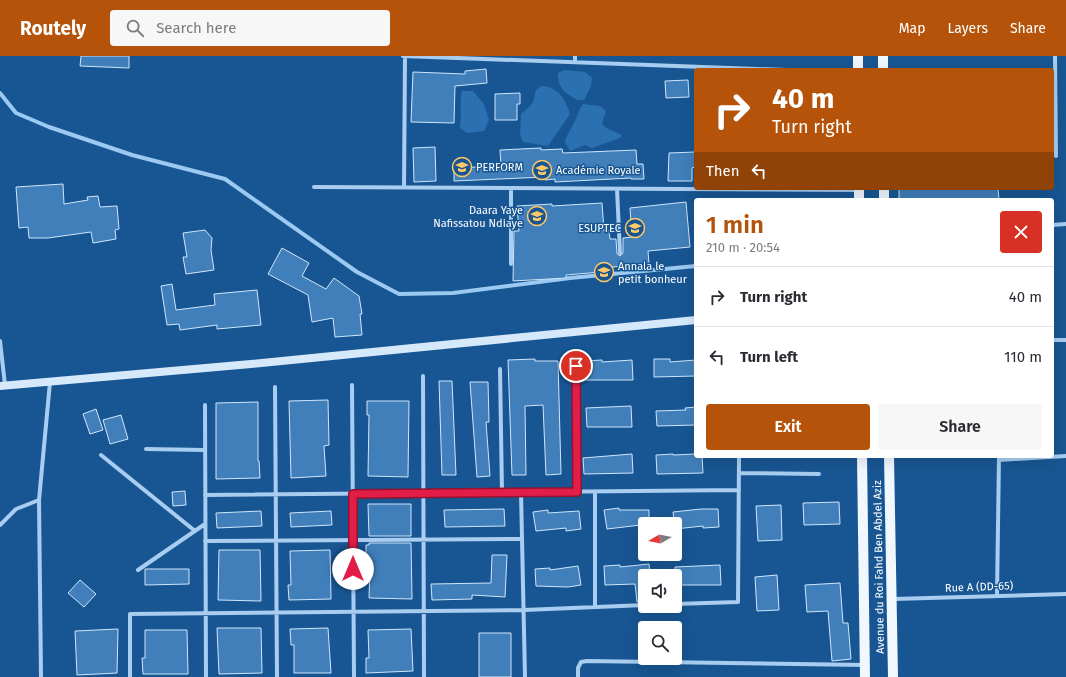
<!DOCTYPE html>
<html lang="en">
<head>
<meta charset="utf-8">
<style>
	:root { --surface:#fff; --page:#f7f7f7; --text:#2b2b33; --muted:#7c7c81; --line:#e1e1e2; --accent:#b45309 }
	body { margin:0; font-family:"Fira Sans",sans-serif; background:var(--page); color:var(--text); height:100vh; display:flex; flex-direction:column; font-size:15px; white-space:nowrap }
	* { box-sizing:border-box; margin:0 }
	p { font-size:13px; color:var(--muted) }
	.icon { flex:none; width:22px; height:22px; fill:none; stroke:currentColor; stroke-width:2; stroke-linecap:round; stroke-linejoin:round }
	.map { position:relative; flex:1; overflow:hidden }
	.sheet { position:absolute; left:694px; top:142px; width:360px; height:260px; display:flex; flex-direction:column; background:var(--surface); border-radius:4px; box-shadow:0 4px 16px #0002 }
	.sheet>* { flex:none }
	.top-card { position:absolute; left:694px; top:12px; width:360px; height:122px; border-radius:4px; box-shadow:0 4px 16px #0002; background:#b45309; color:#fff; overflow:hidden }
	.needle { width:26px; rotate:261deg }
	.buttons { position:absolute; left:638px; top:461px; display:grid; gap:8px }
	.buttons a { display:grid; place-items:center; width:44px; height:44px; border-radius:4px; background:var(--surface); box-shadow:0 4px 16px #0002; font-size:20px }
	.pin { position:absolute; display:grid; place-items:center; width:34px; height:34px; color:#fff; margin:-17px; border:2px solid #fff; border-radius:50%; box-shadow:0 1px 4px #0007 }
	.me { position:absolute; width:44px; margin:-22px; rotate:0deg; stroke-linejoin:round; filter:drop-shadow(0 0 3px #0008) }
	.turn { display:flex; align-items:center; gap:14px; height:84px; padding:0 12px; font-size:18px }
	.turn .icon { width:52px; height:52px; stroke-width:2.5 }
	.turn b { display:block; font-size:28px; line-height:34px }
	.then { display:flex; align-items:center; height:38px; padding:0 12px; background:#0003; gap:8px; font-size:15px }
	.round { display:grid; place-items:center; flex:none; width:42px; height:42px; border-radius:4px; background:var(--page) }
	.summary { display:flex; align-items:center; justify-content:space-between; height:68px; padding:0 12px }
	h1 { font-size:24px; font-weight:600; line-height:30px; color:var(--accent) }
	.action { display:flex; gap:8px; margin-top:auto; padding:8px 12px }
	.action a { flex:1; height:46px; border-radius:4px; background:var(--accent); color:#fff; font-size:16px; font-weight:600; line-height:46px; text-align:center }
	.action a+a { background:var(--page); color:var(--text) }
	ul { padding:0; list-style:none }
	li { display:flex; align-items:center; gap:12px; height:60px; padding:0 12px; border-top:1px solid var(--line) }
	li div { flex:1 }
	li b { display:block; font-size:15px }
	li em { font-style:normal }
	header { display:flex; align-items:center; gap:24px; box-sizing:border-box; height:56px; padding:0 20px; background:var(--accent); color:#fff }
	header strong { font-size:19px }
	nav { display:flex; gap:22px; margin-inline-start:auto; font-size:14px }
	.search { width:280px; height:36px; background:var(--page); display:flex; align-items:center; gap:10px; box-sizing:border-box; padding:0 14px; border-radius:4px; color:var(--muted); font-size:15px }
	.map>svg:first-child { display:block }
</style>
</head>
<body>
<header>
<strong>Routely</strong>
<div class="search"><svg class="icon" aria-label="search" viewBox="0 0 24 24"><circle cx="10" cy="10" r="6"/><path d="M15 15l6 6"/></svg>Search here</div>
<nav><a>Map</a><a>Layers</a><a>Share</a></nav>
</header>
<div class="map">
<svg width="1066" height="621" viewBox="0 0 1066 621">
	<rect width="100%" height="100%" fill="#185693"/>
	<path fill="#2b70b1" d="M565 14 585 16 592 22 591 30 584 44H578C566 38 557 32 558 17Z
		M542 30C557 30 566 44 570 58L548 90 523 86 520 78 521 58C524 55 531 50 533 46 537 38 531 36 542 30Z
		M462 35H473L484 48 489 64 484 75 467 77 460 72C462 59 459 47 462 35Z
		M583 48 600 50 606 55 602 68 606 72 622 79 620 82 592 92 585 89 570 95 565 86C568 75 571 74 575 65 578 59 578 54 583 48Z"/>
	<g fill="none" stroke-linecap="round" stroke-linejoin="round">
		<path stroke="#9bc9f2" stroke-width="4" d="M0 37 16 57 49 71 132 99 225 123 357 216 399 238 453 237 570 222 696 210"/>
	</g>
	<path fill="#417fba" stroke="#cfe6fb" d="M81 0H129V12L80 10Z
		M486 13 487 27 455 30 454 67 411 66 413 16 465 18V15Z
		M688 24 689 41 666 42 665 25Z
		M520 37V48H517V64H495V38Z
		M435 91 436 125 414 126 413 92Z
		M541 92V94L562 93 563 97 636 94 637 108H643L644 123H631V122L555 126V123L545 124V121L454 125V112L501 110 500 94Z
		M695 96V111L692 112V125H668L669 97Z
		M63 128 64 148 88 144 87 141 98 140 100 151 117 150 119 173 115 174 116 183 93 187 91 176 48 182H29L28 171 19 172 16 131Z
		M899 132H998L999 144H899Z
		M686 146 690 191 648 195 649 208 612 211V215L566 219V222L513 225 514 175H519L517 150 552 148V150L602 147 604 175 609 174 610 183H616L617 198 620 200 623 197V182L632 181 630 152Z
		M205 174 212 182 211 194 214 214 186 218 183 201H187L183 177Z
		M282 192 309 207 302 220 326 233 334 222 359 240 362 258H360L362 279 335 281 333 262 312 266 308 239 268 218Z
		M172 228 176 254 215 249 214 238 257 234 261 269 217 273V269L180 274 179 268 167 269 161 230Z
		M535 303V305H558L561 418 546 419 543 349 525 350 526 419H512L508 304Z
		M654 303H670V306L696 304V320L654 321Z
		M602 304V306L632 304 633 324H584V305Z
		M439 325H452L456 419H442Z
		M470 326H488L489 366H486L490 420 477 421Z
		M328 344 329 389 324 390 326 420 291 422 289 345Z
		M367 345H409L408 421 368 420 369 359H367Z
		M258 346V405H259L260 422 216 423V347Z
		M631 350 632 371H587L586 352Z
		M696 351V369L657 370 656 355 686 354 685 352Z
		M96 353 103 374 90 378 83 358Z
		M121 359 128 383 110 388 103 364Z
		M632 398 633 417 584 418 583 402Z
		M673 398V399L696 398V400H702L703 417 657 418 656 399Z
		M185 435 186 449 173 450 172 436Z
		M839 446 840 468 804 469 803 447Z
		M368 448H411V480H369Z
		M781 449 782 484 758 485 756 450Z
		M619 452V454H649V468L607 473 604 454Z
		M504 453 505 470 445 471 444 454Z
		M701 453H718L719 471 703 472V470L675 473 673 456Z
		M548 454V457L579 455 581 473 566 475V472L536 475 533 456Z
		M261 455 262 470 217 472 216 457Z
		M331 455 332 469 291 471 290 457Z
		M369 487H411L412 543 369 542 370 510 366 511V489H369Z
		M219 494H260L261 545 218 544Z
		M330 494 331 543 289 544 288 529H291L290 495Z
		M492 499H507L505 541 472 539V543L432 544 431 528 491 527Z
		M649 508 650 520H645V546H637L635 528 605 529 604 510 620 509V511Z
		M720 509 721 529H675V511Z
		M578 510 581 529 568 531 536 530 535 513 550 512V514Z
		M145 513H189V528L145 529Z
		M777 519 779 554 757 555 755 521Z
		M80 524 96 538 84 551 68 537Z
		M840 527 843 567H848L851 603 832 605 828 555 807 556 805 529Z
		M217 572H261L262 617 219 618Z
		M328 572 331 617H294V589H291L290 573Z
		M118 573 117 617 77 619 75 575Z
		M411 573 413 615 366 617V602H369L368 574Z
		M145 574H187L188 618H143L142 602H145Z
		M479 577H511V621H479Z"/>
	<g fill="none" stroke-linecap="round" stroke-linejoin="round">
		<path stroke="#a8cdf0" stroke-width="4" d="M403 0 787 14
			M1055 0 1056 100
			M575 6V0
			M314 131 859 134
			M404 131 405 0
			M617 133 620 197
			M1052 169 1066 168
			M511 208V132
			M1052 284H1066
			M0 285 5 329
			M576 310 577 436
			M500 313 502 437
			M423 320 424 621
			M352 329 354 621
			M275 331 277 621
			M205 349 206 621
			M146 393 205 394
			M101 399 195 475
			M999 404 1066 400
			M739 417 819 418
			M521 436 525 621
			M595 436V551
			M205 439 739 434
			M0 469 16 453 39 444
			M205 485 522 483
			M138 514 205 468
			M997 540 999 400
			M893 543 1066 538
			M675 548 738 546 739 400
			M41 621 39 444 50 326
			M130 621V558L524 554 645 549
			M578 621V612L581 606 587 605 865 609"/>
		<path stroke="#d6e9fb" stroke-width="8" d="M0 330 251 308 696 264"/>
		<path stroke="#f1f7ff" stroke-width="10" d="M858 0V14
			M883 0V14
			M859 132V144
			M884 132V144
			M862 400 865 621
			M889 400 893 621"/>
	</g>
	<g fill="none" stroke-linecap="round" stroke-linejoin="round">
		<defs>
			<path id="route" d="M353 513V438L577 436 576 310"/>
		</defs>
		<use href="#route" stroke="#92132f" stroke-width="10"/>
		<use href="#route" stroke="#e11d48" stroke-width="7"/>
	</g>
	<defs>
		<symbol id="university-ring" viewBox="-11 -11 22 22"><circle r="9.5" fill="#185693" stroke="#ffc967" stroke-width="1.5"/><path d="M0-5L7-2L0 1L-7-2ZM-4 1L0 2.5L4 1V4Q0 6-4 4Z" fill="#ffc967"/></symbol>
		<symbol id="school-ring" viewBox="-11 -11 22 22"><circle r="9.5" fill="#185693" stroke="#ffc967" stroke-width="1.5"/><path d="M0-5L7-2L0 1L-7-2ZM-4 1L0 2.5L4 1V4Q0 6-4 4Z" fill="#ffc967"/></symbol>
	</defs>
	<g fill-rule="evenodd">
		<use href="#university-ring" x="451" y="100" width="22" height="22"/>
		<use href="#school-ring" x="531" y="103" width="22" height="22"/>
		<use href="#school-ring" x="526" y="149" width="22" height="22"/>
		<use href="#university-ring" x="624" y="161" width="22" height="22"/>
		<use href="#school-ring" x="593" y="205" width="22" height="22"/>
	</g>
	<g text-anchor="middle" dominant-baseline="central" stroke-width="3" stroke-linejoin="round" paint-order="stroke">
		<g font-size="11" fill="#fff" stroke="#185693" text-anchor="start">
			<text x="476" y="111">PERFORM</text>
			<text x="556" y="114">Académie Royale</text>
			<text x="523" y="154" text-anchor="end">Daara Yaye<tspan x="523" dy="13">Nafissatou Ndiaye</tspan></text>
			<text x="621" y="172" text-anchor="end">ESUPTEC</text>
			<text x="618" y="210">Annala le<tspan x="618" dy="13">petit bonheur</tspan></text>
		</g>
		<g font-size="11" fill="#fff" stroke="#185693">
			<text transform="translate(879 511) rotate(-91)">Avenue du Roi Fahd Ben Abdel Aziz</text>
			<text transform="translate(979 531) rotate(-2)">Rue A (DD-65)</text>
		</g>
	</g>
</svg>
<div class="buttons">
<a><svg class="needle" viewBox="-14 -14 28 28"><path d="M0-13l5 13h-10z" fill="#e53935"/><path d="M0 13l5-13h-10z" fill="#7c7c81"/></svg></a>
<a><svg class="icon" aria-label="sound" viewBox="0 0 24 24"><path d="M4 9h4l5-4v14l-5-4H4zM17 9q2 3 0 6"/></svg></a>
<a><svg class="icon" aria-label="search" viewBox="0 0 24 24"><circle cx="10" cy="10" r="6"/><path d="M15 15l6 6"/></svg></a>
</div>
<div class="pin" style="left:576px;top:310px;background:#d93025"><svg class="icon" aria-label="arrive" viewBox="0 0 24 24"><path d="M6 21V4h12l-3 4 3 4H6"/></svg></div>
<svg class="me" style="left:353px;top:513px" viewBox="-20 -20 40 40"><circle r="19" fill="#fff"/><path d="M0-13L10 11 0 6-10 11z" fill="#e11d48"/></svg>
<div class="top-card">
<div class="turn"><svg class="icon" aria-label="right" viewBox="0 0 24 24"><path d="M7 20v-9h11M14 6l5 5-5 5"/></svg><div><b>40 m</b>Turn right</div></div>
<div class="then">Then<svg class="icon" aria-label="left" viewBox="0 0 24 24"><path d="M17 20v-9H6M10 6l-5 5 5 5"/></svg></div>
</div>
<section class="sheet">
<div class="summary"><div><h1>1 min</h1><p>210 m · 20:54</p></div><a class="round" style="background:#d93025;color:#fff"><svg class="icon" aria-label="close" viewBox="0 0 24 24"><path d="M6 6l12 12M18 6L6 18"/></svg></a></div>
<ul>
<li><svg class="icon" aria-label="right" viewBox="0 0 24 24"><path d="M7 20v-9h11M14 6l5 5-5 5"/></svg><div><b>Turn right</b></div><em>40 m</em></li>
<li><svg class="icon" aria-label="left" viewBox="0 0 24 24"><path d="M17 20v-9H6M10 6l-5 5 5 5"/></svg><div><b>Turn left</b></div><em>110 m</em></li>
</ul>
<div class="action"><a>Exit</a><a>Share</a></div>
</section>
</div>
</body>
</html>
